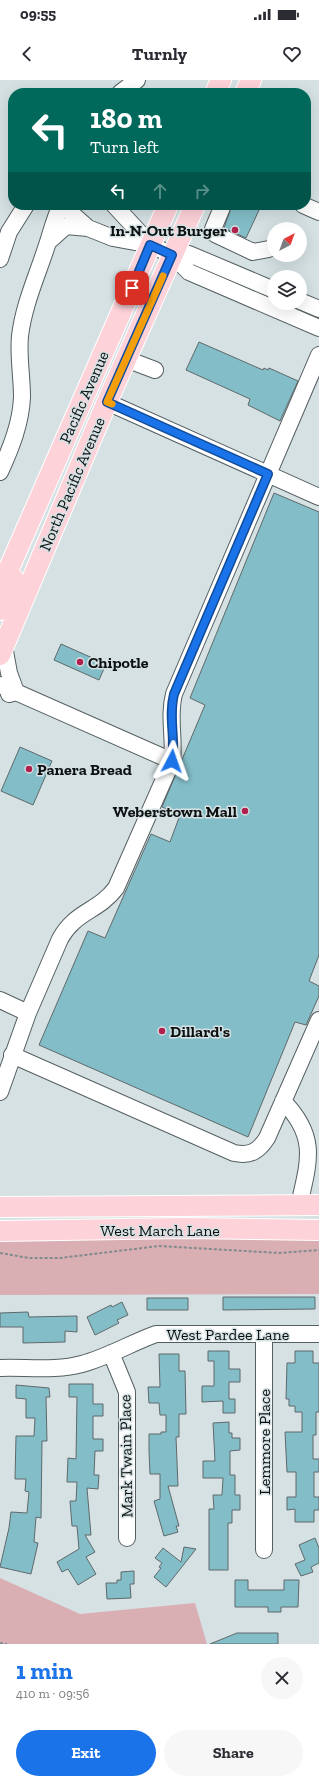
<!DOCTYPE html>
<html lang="en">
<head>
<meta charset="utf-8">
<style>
	:root { --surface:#fff; --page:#f7f7f7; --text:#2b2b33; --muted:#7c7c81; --accent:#1a73e8 }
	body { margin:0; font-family:"Zilla Slab",serif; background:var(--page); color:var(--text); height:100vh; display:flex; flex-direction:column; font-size:15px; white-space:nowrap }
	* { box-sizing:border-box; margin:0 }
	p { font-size:13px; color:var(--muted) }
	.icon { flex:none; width:22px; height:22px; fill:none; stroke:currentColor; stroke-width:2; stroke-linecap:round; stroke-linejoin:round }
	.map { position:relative; height:1564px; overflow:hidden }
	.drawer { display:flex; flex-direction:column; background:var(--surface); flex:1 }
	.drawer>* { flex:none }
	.top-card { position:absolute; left:8px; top:8px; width:303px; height:122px; border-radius:16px; box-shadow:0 4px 16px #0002; background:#00695c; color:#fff; overflow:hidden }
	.needle { width:26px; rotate:41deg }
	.controls { position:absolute; left:267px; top:142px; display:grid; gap:8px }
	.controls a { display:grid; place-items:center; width:40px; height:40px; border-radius:50%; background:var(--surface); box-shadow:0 4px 16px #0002; font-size:20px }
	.pin { position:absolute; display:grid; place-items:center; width:34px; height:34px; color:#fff; margin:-17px; border-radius:8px; box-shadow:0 2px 6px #0006 }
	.me { position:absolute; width:44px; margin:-22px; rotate:4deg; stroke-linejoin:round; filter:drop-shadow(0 0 3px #0008) }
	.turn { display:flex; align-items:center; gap:14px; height:84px; padding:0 16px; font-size:18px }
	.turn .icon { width:52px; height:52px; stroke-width:2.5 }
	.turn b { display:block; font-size:28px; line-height:34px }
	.lanes { display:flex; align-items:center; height:38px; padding:0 16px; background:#0003; justify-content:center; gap:20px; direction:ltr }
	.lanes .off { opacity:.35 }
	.round { display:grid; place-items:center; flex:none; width:42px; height:42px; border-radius:21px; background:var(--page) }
	.headline { display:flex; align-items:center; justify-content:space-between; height:68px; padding:0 16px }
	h1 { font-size:24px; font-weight:700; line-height:30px; color:var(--accent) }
	.action { display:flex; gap:8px; margin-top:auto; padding:8px 16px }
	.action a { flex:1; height:46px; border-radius:24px; background:var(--accent); color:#fff; font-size:16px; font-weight:700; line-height:46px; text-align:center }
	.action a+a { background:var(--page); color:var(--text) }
	.status { display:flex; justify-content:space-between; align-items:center; height:28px; padding:0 20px; background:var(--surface); direction:ltr }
	.status svg { height:11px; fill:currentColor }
	header { display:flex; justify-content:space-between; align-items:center; height:52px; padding:0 16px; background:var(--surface); font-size:18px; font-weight:700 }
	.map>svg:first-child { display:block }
</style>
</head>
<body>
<div class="status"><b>09:55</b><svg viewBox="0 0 49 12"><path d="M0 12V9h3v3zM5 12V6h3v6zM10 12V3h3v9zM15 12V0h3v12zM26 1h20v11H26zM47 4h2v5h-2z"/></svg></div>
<header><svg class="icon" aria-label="back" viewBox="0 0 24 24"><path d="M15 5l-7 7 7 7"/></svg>Turnly<svg class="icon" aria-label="heart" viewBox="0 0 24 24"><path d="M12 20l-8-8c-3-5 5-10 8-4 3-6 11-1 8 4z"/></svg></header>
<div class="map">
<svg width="319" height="1564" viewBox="0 0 319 1564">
	<rect width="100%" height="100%" fill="#d5e1e3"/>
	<path fill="#d9afb4" d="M319 1158V1214L0 1215V1160Z
		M0 1498 80 1534 195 1523 207 1564H0Z"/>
	<path fill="#83bdc8" stroke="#5f696b" d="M232 125H253L260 128 246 158 224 148Z
		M199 262 263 290 264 288 268 290 269 288 298 301 280 341 248 325 250 319 186 290Z
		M274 413 319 432V875L309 901 319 906V916L306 945 295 942 248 1057 39 965 88 851 105 858 151 754 170 762 180 735 162 727 205 625 190 618Z
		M61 564 106 584 99 600 54 580Z
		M20 667 52 681 33 725 1 711Z
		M223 1217H315V1229L223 1230Z
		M147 1218H188V1230H147Z
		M122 1222 128 1235 117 1240 119 1243 95 1255 87 1237 111 1225 112 1227Z
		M28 1232 29 1237 77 1236V1252L65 1251V1262L23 1263V1247H0V1233Z
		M208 1271H229V1289H240V1302H229V1319H235V1333H223V1321L202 1322V1306H214V1281H208Z
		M295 1271H313V1283H319V1332H316V1355H313V1379H319V1392H314V1417H319V1430H314V1442H295V1429L287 1430V1417H296V1392H287L285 1352H302V1332H295V1326H289V1319H286L287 1283H295Z
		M159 1274H179V1291H185L186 1334H179V1357H176L178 1406H168L179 1446H176L178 1452 164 1456 154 1421 160 1419V1394H150L149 1371V1354H161V1352H166V1335H160L159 1323H149L148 1307H160Z
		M69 1304H93V1324H103V1336H93V1359H103V1371H95L94 1395H99L98 1409 87 1408 91 1455H85L95 1472 86 1477 96 1494 78 1505 68 1489 62 1492 57 1482 79 1469 77 1446H72L70 1421H76L77 1402H67L68 1378 76 1379 77 1317H69Z
		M16 1305 49 1308 50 1317H46L47 1361H42L41 1438 36 1437 34 1462 38 1463 31 1494 0 1487 9 1448 11 1432 27 1433 29 1412 25 1411 26 1399H15L16 1356H34L35 1338H26V1319L16 1318Z
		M229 1342V1353H232V1358H240V1370L230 1371V1395H235V1415H240V1430H232V1443H228V1490H209V1429H214L213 1415H222L223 1398H203V1381H215L213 1343Z
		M315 1458 319 1468V1483L311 1487 313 1492 301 1496 295 1484 305 1480 299 1465Z
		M184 1467 196 1469 166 1507 154 1497 161 1488 159 1487 162 1483 155 1478 163 1468 181 1482Z
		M134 1491V1504H130L131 1518 107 1519 106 1503H117V1500H121V1492Z
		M235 1500H248V1510H284V1500H299L298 1527H281V1532H268V1527H235Z
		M237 1553H278V1564H210Z"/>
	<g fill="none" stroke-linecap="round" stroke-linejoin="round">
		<defs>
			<path id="minor" d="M120 13 137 0
				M71 125V133L88 148
				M114 125 151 165
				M223 125 213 149 215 154 253 172 269 169
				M303 125 319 132
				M48 162 66 146 88 148 113 158 151 165 172 175 189 192 319 248
				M172 175 189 174 274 210
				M0 179 9 152 26 125
				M300 221 319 229
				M126 279 155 290
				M107 322 319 417
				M0 392C11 368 21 343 22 317 22 296 18 276 20 256 24 223 38 194 48 162 52 149 55 137 61 125
				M4 566 9 593 16 612 9 614
				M0 605 172 681
				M0 920 28 933
				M12 975 234 1073C250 1076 258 1072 267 1058L319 940
				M0 1012 28 933 60 859C75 831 98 832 116 808L172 681C175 659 168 637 174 614L319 275
				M283 1021C318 1057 309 1081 299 1125
				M264 1254V1470
				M111 1273 127 1312V1458
				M0 1288C26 1287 57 1291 82 1284 108 1277 131 1263 156 1254H319"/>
			<path id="major" d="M215 13 221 0
				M245 13 251 0
				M0 509 168 125
				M0 530 13 498
				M0 575 107 322 195 125
				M0 1127 319 1125
				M0 1151 184 1148 319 1150"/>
		</defs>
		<use href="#minor" stroke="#555f61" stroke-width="18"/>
		<use href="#major" stroke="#fff" stroke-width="22"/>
		<path stroke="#818a8c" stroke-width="2" stroke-dasharray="3 2" stroke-linecap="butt" d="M0 1173 29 1178H60L159 1166 279 1173 319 1170
			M0 1563 7 1564"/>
		<use href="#minor" stroke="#fff" stroke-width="16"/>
		<use href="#major" stroke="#fdd2d9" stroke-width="20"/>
	</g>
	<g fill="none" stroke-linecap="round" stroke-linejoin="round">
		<defs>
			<path id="route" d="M132 208 150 165 172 175 107 322 268 394 174 614C168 637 176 659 172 681"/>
		</defs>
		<use href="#route" stroke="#114b97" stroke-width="10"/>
		<use href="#route" stroke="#1a73e8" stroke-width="7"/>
		<path stroke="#f59e0b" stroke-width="7" d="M112 324 107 322 163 196"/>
	</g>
	<g fill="#b11f4d" stroke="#d5e1e3" stroke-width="1.5">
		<circle cx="235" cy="150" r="4"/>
		<circle cx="80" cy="582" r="4"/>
		<circle cx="29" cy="689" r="4"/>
		<circle cx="245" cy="731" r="4"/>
		<circle cx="162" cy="951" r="4"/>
	</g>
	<g text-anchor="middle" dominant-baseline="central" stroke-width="3" stroke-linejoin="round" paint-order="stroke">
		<g font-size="16" font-weight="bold" fill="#0c1011" stroke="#d5e1e3" text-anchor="start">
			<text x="227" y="150" text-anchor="end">In-N-Out Burger</text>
			<text x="88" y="582">Chipotle</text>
			<text x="37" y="689">Panera Bread</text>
			<text x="237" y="731" text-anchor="end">Weberstown Mall</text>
			<text x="170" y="951">Dillard's</text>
		</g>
		<g font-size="16" fill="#0c1011" stroke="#d5e1e3">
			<text transform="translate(84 317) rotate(-66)">Pacific Avenue</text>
			<text transform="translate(72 404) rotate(-67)">North Pacific Avenue</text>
			<text x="160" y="1150">West March Lane</text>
			<text x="228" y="1254">West Pardee Lane</text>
			<text transform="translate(264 1362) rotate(-90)">Lemmore Place</text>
			<text transform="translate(126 1376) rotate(-91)">Mark Twain Place</text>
		</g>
	</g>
</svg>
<div class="controls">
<a><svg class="needle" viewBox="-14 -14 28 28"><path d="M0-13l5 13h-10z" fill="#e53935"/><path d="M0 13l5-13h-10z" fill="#7c7c81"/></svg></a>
<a><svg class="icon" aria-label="layers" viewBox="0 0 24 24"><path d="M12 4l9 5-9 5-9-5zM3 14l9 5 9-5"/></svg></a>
</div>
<div class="pin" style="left:132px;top:208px;background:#d93025"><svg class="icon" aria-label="arrive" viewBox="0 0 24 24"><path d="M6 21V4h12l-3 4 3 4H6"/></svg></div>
<svg class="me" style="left:172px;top:681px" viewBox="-20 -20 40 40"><path d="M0-17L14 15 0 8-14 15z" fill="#1a73e8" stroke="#fff" stroke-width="4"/></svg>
<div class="top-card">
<div class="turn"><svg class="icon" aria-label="left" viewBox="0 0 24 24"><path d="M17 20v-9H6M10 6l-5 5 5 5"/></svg><div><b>180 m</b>Turn left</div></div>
<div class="lanes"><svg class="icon" aria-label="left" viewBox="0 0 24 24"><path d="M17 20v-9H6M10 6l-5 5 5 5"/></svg><svg class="icon off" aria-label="ahead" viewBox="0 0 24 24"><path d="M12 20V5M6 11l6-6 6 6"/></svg><svg class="icon off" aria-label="right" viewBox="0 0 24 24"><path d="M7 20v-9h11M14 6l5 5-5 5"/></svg></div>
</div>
</div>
<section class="drawer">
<div class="headline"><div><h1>1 min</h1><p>410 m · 09:56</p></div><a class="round"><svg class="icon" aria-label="close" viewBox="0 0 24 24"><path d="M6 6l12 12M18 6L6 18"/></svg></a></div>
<div class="action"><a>Exit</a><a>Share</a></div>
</section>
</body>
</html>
